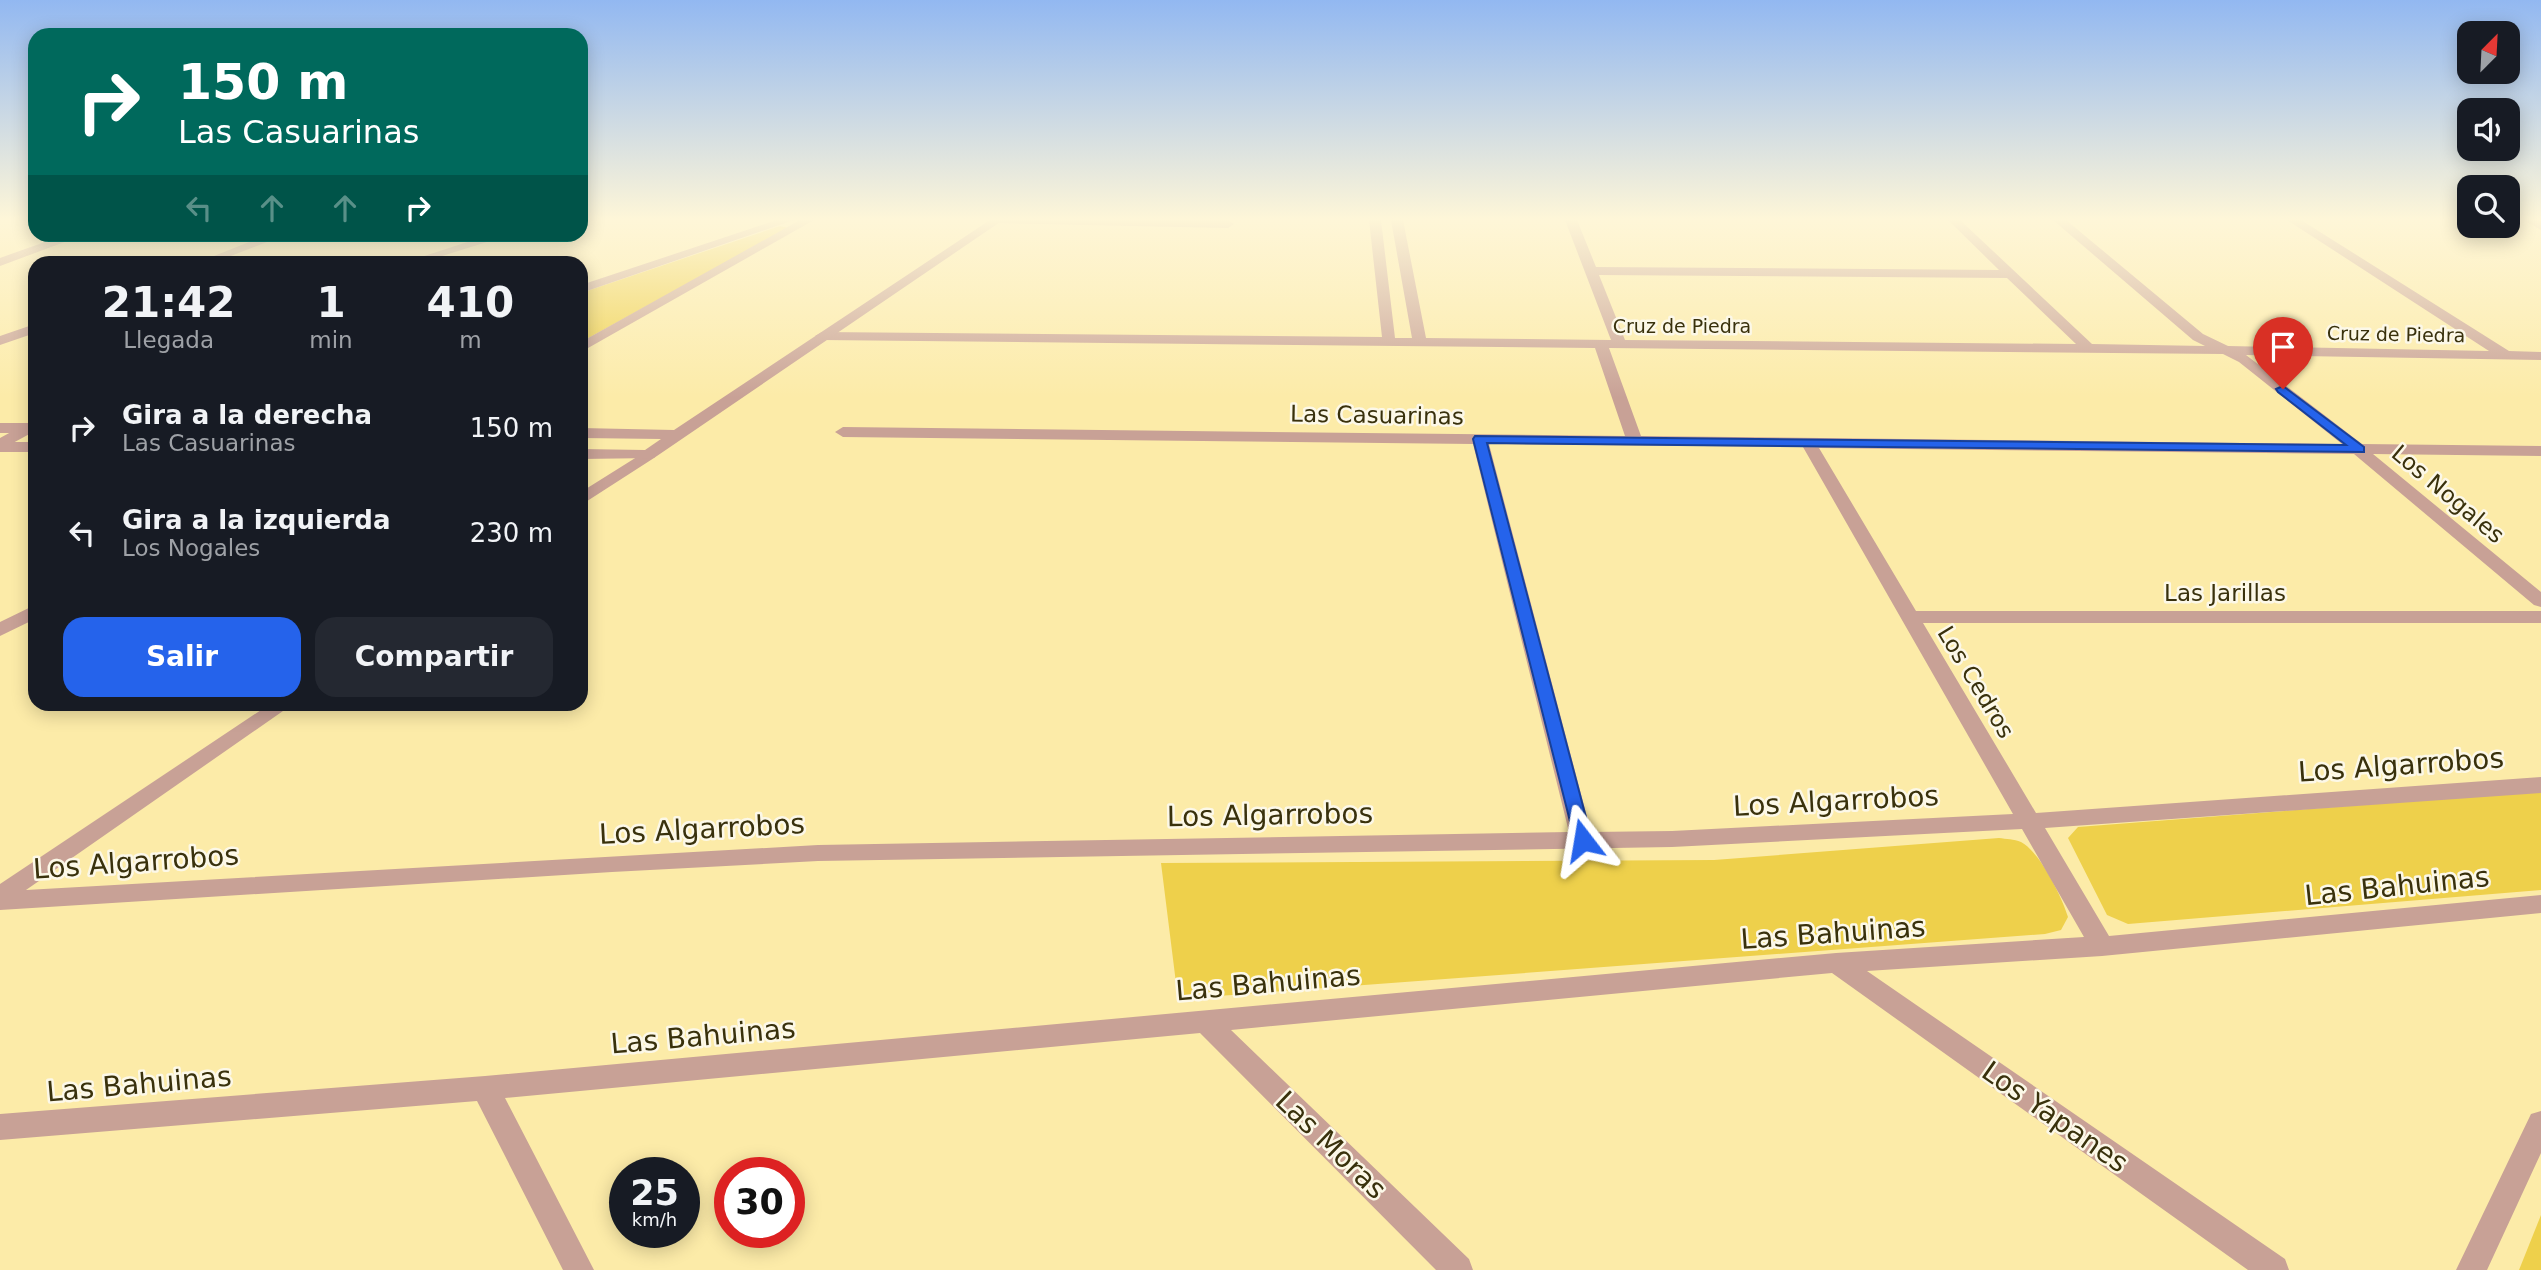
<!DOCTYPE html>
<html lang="es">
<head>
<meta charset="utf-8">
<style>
	:root { --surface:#171b24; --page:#242831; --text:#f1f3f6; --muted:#9ea1a6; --accent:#2563eb }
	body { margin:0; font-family:"DejaVu Sans",sans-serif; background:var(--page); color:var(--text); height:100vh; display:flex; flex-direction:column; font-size:26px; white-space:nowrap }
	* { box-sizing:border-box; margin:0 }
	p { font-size:23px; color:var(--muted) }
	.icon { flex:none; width:38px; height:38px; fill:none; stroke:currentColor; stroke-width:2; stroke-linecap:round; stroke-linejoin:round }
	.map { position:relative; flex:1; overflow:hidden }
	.sheet { position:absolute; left:28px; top:256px; width:560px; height:455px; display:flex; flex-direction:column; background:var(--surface); border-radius:21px; box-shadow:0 4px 18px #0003 }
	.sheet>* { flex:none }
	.banner { position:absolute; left:28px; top:28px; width:560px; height:214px; border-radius:21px; box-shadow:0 4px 18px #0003; background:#00695c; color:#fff; overflow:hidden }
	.needle { width:46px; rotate:24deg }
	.controls { position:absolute; left:2457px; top:21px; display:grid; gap:14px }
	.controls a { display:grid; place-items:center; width:63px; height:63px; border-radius:14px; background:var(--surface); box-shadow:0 4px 18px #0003; font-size:35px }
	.speed { position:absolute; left:609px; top:1157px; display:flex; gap:14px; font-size:35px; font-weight:700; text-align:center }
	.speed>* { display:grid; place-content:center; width:91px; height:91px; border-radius:50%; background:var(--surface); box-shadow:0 4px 18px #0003; line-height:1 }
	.speed small { font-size:18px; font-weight:400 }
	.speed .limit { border:10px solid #d22; background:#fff; color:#111 }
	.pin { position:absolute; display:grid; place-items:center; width:60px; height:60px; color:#fff; margin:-72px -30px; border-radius:50% 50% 50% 0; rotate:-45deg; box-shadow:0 0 7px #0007 }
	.pin .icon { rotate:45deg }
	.me { position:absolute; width:77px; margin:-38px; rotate:346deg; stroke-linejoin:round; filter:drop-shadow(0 0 5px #0008) }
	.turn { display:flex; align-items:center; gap:24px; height:147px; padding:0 35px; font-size:32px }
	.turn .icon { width:91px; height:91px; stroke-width:2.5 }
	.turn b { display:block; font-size:49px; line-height:60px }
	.lanes { display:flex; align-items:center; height:66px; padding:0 35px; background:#0003; justify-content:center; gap:35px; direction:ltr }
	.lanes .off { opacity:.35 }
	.eta { display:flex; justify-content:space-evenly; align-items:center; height:119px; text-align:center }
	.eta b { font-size:42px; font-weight:700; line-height:49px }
	.action { display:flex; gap:14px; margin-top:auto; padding:14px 35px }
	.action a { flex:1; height:80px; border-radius:21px; background:var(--accent); color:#fff; font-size:28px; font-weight:700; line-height:80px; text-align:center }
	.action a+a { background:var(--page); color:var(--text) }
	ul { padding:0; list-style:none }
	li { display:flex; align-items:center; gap:21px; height:105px; padding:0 35px }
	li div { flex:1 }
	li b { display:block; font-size:26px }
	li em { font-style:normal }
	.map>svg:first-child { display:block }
</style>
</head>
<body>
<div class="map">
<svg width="2541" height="1270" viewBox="0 0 2541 1270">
	<rect width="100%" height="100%" fill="#fceba8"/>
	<path fill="#eed04b" d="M780 226 789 228 581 342V293Z
		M2541 791V890L2128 924 2107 915 2068 838 2078 827Z
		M1999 838C2006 839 2014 839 2021 842 2040 852 2062 897 2068 917L2061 930 2045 934 1178 999 1161 863 1714 860Z
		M2541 1215V1270H2519Z"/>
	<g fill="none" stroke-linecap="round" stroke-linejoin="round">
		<path fill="#c8a196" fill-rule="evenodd" d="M777 220H794L581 293V285Z
			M800 220H814L581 352V342Z
			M990 220H1228L1234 224 1228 228 996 223Z
			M1369 220H1381L1395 338H1412L1391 220H1403L1426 338 1611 340 1565 220H1577L1596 267 1999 270 1948 220H1960L2092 344 2205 346 2193 340 2053 220H2066L2203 334 2228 346 2489 351 2287 220H2301L2509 351 2541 352V360L2246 355 2362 444 2541 446V456L2373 454 2541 592V607L2534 605 2354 454 1819 448 1916 611H2541V623H1923L2036 813 2541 777V793L2045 828 2109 936 2541 895V913L2102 956 1867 971 2285 1259 2289 1270H2248L1832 973 1231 1030 1469 1259 1473 1270H1436L1200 1033 505 1098 594 1270H563L477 1101 0 1140V1114L485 1076 1836 953 2084 937 2022 829 1672 847 818 861 612 872 0 910V884L270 704H293L26 890 818 845 1569 832 1473 444 843 437 835 432 843 427 1625 436 1595 348 822 340 815 336 822 332 1382 337ZM1599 275 2007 278 2076 344 1625 340ZM1609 348 2223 354 2239 362 2342 444 1641 436ZM1489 444 1803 447 2013 814 1672 831 1591 832Z
			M2524 220 2541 221V230Z
			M269 234H288L215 262H199Z
			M492 234H512L423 262H406Z
			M35 324V333L0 345V336Z
			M35 419V431L0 450V438Z
			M648 450 656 455 654 458 581 505V492Z
			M35 605V619L0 636V622Z
			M2541 1111V1153L2487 1270H2456L2531 1114Z"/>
		<path fill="#c8a196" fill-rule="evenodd" d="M990 220H1003L654 458 581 459V449L645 450 661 439 581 438V428L674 430Z
			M67 234H86L0 266V258Z
			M0 423H35V433H0Z
			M0 442H35V452H0Z"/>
	</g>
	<linearGradient id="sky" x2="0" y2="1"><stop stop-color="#92b8f1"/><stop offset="0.55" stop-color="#fef6d8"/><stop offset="1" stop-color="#fef6d8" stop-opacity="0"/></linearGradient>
	<rect width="2541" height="398" fill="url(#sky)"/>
	<path fill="#2563eb" stroke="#184099" stroke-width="2" d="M2283 386 2364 447V452L1487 443 1592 840 1589 845H1576L1473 439 1475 436 2346 445 2278 392 2276 389Z"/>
	<g text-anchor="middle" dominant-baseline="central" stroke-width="5" stroke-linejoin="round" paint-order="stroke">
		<g font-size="19" fill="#39310c" stroke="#fcf8e8">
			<text x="1682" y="326">Cruz de Piedra</text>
			<text transform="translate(2396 334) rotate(1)">Cruz de Piedra</text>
		</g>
		<g font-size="23" fill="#39310c" stroke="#fcf8e8">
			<text transform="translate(1377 415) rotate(1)">Las Casuarinas</text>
			<text transform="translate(2448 494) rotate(40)">Los Nogales</text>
			<text x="2225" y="593">Las Jarillas</text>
			<text transform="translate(1976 682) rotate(59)">Los Cedros</text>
		</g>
		<g font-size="28" fill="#39310c" stroke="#fcf8e8">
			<text transform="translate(2401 765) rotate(-4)">Los Algarrobos</text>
			<text transform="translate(1836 801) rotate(-3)">Los Algarrobos</text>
			<text transform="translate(1270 815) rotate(-1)">Los Algarrobos</text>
			<text transform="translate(702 829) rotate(-3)">Los Algarrobos</text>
			<text transform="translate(136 862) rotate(-4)">Los Algarrobos</text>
			<text transform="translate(2397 886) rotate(-6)">Las Bahuinas</text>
			<text transform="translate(1833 933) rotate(-4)">Las Bahuinas</text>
			<text transform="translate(1268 983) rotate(-5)">Las Bahuinas</text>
			<text transform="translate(703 1036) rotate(-5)">Las Bahuinas</text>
			<text transform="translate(139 1084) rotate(-5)">Las Bahuinas</text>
			<text transform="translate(2055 1117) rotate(35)">Los Yapanes</text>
			<text transform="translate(1331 1145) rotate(44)">Las Moras</text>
		</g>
	</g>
</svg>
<div class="controls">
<a><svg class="needle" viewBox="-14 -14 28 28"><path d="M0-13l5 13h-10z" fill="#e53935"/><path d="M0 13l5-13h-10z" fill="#9ea1a6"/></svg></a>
<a><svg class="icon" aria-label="sound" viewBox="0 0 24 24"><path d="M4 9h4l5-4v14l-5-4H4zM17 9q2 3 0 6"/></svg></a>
<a><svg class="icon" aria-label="search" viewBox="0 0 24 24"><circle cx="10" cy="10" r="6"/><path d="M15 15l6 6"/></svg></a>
</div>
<div class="speed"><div>25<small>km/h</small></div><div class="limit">30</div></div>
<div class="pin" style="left:2283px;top:389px;background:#d93025"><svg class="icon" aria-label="arrive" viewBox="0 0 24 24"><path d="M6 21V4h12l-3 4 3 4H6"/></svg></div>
<svg class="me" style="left:1583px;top:840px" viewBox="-20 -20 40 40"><path d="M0-17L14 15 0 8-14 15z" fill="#2563eb" stroke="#fff" stroke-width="4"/></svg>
<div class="banner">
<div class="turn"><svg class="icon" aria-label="right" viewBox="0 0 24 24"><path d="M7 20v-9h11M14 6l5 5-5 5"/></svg><div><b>150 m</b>Las Casuarinas</div></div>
<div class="lanes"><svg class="icon off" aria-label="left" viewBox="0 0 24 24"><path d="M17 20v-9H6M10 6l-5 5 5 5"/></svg><svg class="icon off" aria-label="ahead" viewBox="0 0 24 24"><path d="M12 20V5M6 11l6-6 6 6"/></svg><svg class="icon off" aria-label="ahead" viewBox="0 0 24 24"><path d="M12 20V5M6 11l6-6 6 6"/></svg><svg class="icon" aria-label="right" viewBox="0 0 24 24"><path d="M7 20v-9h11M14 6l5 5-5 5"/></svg></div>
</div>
<section class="sheet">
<div class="eta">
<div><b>21:42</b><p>Llegada</p></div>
<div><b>1</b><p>min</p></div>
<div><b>410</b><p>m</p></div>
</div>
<ul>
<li><svg class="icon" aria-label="right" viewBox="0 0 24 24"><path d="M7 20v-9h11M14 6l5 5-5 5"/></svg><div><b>Gira a la derecha</b><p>Las Casuarinas</p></div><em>150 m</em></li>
<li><svg class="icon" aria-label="left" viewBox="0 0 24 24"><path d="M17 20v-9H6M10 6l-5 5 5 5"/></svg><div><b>Gira a la izquierda</b><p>Los Nogales</p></div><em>230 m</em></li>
</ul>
<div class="action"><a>Salir</a><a>Compartir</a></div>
</section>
</div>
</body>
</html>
